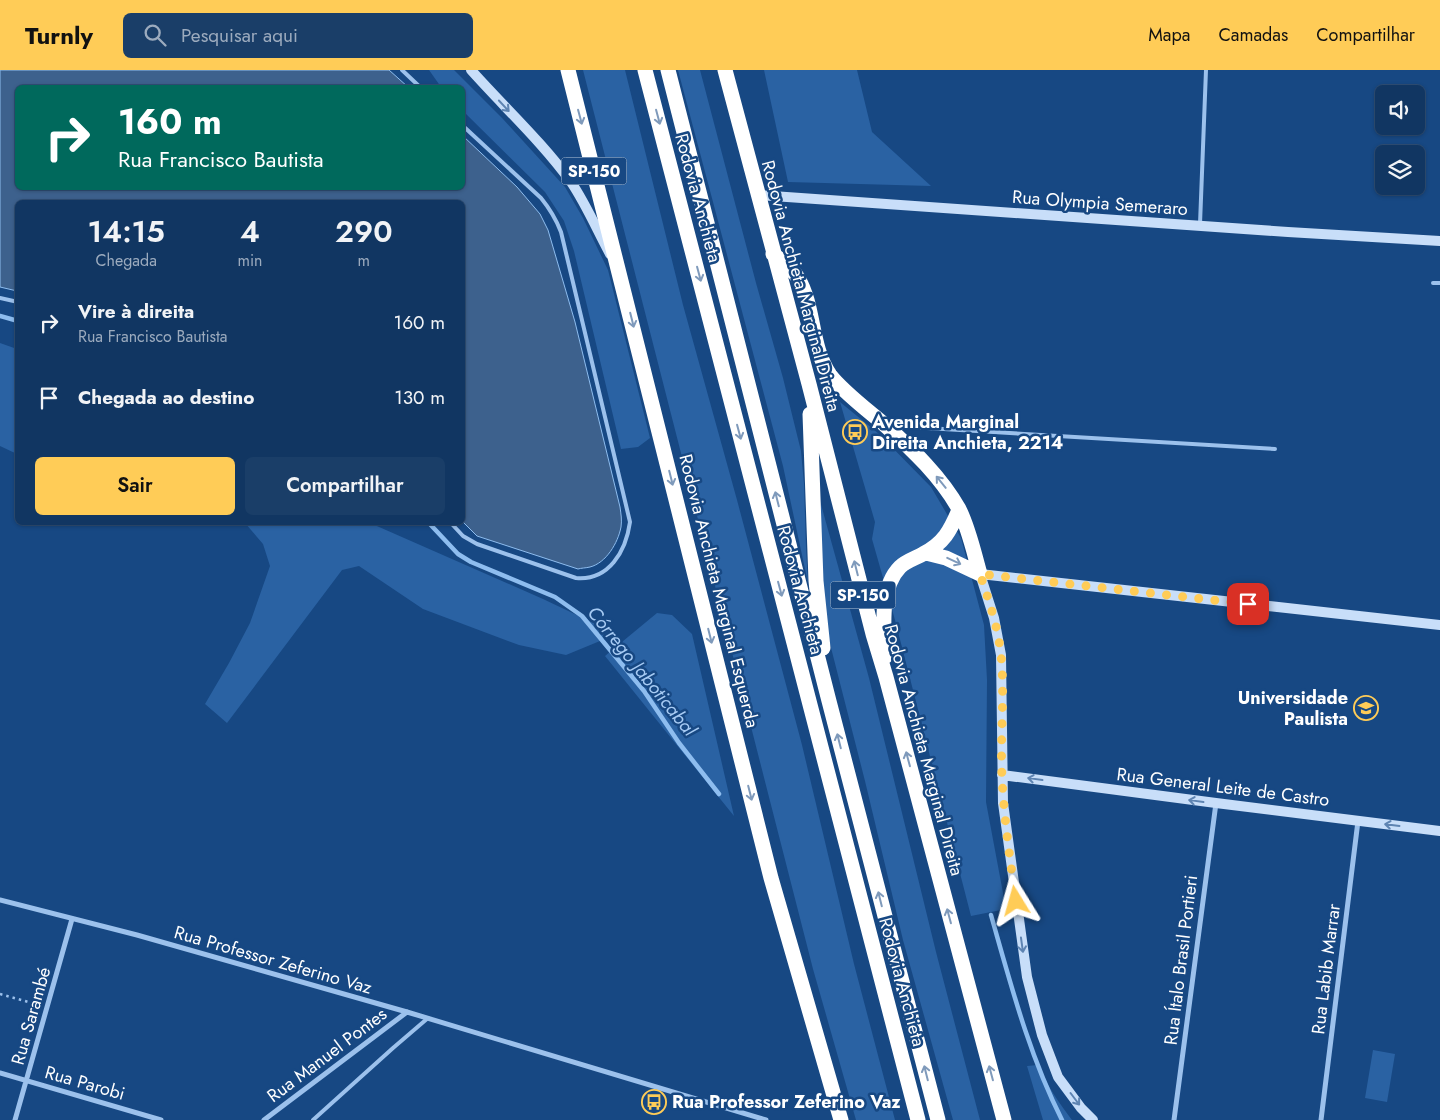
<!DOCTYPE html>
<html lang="pt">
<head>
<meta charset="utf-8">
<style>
	:root { --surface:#113662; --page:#1a3e68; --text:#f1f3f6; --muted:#9cabbe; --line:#305077; --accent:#ffcc57 }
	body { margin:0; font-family:Jost,sans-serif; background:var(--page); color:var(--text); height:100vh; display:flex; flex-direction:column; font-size:19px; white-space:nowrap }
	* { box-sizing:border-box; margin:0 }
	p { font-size:16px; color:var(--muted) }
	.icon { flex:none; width:28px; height:28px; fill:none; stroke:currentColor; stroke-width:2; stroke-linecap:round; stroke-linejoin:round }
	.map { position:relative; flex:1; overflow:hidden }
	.details { position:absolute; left:15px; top:130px; width:450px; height:325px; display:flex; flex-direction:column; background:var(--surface); border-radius:8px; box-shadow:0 1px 4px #0004,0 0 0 1px var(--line) }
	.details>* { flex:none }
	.banner { position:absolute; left:15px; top:15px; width:450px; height:105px; border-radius:8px; box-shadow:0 1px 4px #0004,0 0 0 1px var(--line); background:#00695c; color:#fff; overflow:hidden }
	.buttons { position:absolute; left:1375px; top:15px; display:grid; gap:10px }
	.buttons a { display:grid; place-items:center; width:50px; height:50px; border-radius:8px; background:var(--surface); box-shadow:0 1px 4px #0004,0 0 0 1px var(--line); font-size:25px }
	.pin { position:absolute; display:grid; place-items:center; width:42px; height:42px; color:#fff; margin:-21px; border-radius:10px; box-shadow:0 2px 8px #0006 }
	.me { position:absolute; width:55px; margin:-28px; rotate:352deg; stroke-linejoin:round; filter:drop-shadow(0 0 4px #0008) }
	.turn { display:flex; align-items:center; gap:18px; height:105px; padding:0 20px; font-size:22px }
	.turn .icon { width:65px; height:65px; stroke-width:2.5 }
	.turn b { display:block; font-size:35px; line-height:42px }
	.eta { display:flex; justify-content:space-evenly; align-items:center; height:85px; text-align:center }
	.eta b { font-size:30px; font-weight:600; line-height:35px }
	.primary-button { display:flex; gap:10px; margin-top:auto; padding:10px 20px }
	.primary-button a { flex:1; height:58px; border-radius:8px; background:var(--accent); color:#111; font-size:20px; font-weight:600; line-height:58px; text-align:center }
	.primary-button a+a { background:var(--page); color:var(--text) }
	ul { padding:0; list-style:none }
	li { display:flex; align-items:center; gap:15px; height:75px; padding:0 20px }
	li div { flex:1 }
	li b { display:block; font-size:19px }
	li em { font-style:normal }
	header { display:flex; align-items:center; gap:30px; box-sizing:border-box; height:70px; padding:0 25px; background:var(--accent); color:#111 }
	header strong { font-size:24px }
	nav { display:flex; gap:28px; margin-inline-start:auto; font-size:18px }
	.search { width:350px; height:45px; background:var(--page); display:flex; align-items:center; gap:12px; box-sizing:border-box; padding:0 18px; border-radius:8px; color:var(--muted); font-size:19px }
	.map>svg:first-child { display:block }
</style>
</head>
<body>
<header>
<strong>Turnly</strong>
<div class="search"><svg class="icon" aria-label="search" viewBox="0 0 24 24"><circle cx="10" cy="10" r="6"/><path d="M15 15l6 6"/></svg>Pesquisar aqui</div>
<nav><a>Mapa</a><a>Camadas</a><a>Compartilhar</a></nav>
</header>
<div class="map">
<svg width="1440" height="1050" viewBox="0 0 1440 1050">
	<rect width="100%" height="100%" fill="#174883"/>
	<path fill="#2a62a3" d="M429 0H454L503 49 565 117 583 148 608 200 650 368 638 377 621 379 574 181 564 151 545 122 463 41 462 18 441 17Z
		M583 0H625L683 235 737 430 802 675 854 894 895 1050H856L813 899Z
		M678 0H700L756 213 783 308 801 381 804 414 806 477 808 513 783 396Z
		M764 0H857L872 62 931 116 788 112Z
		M0 273 17 279V384L0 376Z
		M840 332 879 364 931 417 961 468 984 555 987 610 986 732 1006 839 971 846 895 550 872 469 875 452Z
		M817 420 869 608 936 882 980 1050H953L903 870 865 711 828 566 824 550Z
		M245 453H370L543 529 617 564 566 585 519 575 423 539 359 496 342 500 227 653 205 634 229 593 250 553 270 496 263 474Z
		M657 543 672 545 692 564 734 746 605 586Z
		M1373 980 1395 984 1387 1032 1365 1028Z
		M1038 995C1047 1015 1059 1033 1072 1050H1043L1027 996Z"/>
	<path fill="#3d618d" stroke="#8ebdef" d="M0 0H389L408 17 18 18V118H462L463 66 517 117 540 144 548 160 575 252 620 437C621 444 622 450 621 457 618 473 606 493 590 497 586 498 581 498 578 499L477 466 463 452 462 132H18L17 221 0 217Z"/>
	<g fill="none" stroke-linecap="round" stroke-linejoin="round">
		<path stroke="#8ebdef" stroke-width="4.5" d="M0 246 18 251
			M428 452 458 484 471 492 555 527 582 546 644 621 679 673 719 724
			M991 845C1011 915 1029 985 1062 1050"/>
		<path stroke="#9cc1ec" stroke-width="2.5" stroke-dasharray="2.5 4" stroke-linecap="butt" d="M0 924 39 935"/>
		<path stroke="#9cc1ec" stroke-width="4" d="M402 0 421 18
			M1200 154 1206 0
			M1433 213H1440
			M0 228 18 232
			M896 358 910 357 1275 379
			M450 452 463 466 477 474 576 508C609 511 626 481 630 452L561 162C556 149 550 139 541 128L462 55
			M313 1050 393 978 428 948"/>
		<path stroke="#9cc1ec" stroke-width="5" d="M0 830 137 865 407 942 766 1050
			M0 1003 161 1050
			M15 1050 72 849
			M264 1050 407 942
			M1174 1050 1216 733
			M1321 1050 1358 751"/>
		<path stroke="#c8def9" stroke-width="10" d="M471 0C504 37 542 72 571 112 586 134 597 160 610 184
			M758 125 1288 162 1440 171
			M1002 705 1216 733 1440 761
			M1093 1050 1081 1038 1058 1007 1042 965 1027 907 1003 733 1001 585 994 548 980 504 1440 555"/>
		<path stroke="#fff" stroke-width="15" d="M568 0 771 808 841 1050
			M645 0 918 1050
			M668 0 829 631 938 1050
			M725 0 809 314 873 564 886 607 1004 1050
			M773 184C782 191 792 198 798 208 815 237 810 276 830 305 843 322 870 342 886 356 913 380 941 407 959 439 969 459 974 483 980 504
			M810 344 816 511 823 578
			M926 483 946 488 980 504
			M885 587C884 560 879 518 900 497 906 491 916 488 923 484 944 473 950 461 959 440"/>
	</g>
	<defs><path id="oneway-shaft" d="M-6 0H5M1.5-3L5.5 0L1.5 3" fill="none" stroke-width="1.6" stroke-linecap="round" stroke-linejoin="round" transform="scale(1.25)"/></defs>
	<g stroke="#5e84b2">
		<use href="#oneway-shaft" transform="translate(504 36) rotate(47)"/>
		<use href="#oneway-shaft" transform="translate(1035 709) rotate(-172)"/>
		<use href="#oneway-shaft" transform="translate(1196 731) rotate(-172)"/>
		<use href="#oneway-shaft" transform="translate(1392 755) rotate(-173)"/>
		<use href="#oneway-shaft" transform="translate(1022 875) rotate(82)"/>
		<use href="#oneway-shaft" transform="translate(1075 1029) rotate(53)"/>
	</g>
	<g stroke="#7f9abb">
		<use href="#oneway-shaft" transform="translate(580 47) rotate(75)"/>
		<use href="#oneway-shaft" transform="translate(658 47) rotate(75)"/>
		<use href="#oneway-shaft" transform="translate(699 204) rotate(75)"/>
		<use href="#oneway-shaft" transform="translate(632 250) rotate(76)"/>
		<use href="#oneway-shaft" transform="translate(739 362) rotate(75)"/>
		<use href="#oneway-shaft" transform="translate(671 408) rotate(76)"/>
		<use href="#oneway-shaft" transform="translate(941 412) rotate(-129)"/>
		<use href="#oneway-shaft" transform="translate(777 429) rotate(-104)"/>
		<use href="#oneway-shaft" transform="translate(954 491) rotate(25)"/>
		<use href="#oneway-shaft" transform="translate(856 498) rotate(-104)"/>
		<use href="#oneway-shaft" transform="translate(780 519) rotate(75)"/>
		<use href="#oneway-shaft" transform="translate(710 566) rotate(76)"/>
		<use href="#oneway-shaft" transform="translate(839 671) rotate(-104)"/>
		<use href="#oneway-shaft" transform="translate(908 689) rotate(-105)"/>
		<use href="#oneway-shaft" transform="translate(750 723) rotate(76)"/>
		<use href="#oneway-shaft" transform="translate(880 829) rotate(-104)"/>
		<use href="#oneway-shaft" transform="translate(949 846) rotate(-105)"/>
		<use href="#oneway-shaft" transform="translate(926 1003) rotate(-104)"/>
		<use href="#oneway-shaft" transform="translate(991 1003) rotate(-105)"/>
	</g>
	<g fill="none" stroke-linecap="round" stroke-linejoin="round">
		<path stroke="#ffcc57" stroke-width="9" stroke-dasharray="0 16.2" d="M1016 831C1010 790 1004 748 1002 707 1000 666 1005 625 1001 585 998 557 989 531 980 504L1248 534"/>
	</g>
	<defs>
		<symbol id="bus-ring" viewBox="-11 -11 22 22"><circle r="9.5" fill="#174883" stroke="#ffcc57" stroke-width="1.5"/><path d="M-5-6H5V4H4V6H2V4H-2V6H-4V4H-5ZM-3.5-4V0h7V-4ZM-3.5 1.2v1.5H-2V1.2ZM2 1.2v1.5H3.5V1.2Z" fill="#ffcc57"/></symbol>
		<symbol id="university-ring" viewBox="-11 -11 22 22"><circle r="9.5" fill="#174883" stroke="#ffcc57" stroke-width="1.5"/><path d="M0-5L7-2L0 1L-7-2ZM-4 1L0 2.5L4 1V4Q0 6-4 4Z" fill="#ffcc57"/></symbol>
	</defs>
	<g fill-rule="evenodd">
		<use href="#bus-ring" x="841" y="348" width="28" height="28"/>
		<use href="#university-ring" x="1352" y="624" width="28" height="28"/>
		<use href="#bus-ring" x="640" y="1018" width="28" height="28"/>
	</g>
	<g text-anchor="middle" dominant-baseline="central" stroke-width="5" stroke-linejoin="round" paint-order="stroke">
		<g fill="#174883" stroke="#b9c8da" stroke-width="1">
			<rect x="561.5" y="87.5" width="65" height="27" rx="4"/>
			<rect x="830.5" y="511.5" width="65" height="27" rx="4"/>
		</g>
		<g font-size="16" font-weight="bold" fill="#fff">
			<text x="594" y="101">SP-150</text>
			<text x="863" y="525">SP-150</text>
		</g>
		<g font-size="18" fill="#fff" stroke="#174883">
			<text transform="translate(698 128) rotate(75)">Rodovia Anchieta</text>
			<text transform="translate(1100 133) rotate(4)">Rua Olympia Semeraro</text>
			<text transform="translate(801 216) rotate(75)">Rodovia Anchieta Marginal Direita</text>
			<text transform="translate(800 520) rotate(75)">Rodovia Anchieta</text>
			<text transform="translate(719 521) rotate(76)">Rodovia Anchieta Marginal Esquerda</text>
			<text transform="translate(924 680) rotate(75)">Rodovia Anchieta Marginal Direita</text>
			<text transform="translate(1223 717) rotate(7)">Rua General Leite de Castro</text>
			<text transform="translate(273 890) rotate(16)">Rua Professor Zeferino Vaz</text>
			<text transform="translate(1181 890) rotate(-83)">Rua Ítalo Brasil Portieri</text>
			<text transform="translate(1326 899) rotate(-83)">Rua Labib Marrar</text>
			<text transform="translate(902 912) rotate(75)">Rodovia Anchieta</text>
			<text transform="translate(31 946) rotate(-74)">Rua Sarambé</text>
			<text transform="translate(327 985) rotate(-37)">Rua Manuel Pontes</text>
			<text transform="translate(85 1013) rotate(16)">Rua Parobi</text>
		</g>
		<g font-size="18" font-weight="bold" fill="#fff" stroke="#174883" text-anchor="start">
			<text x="872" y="352">Avenida Marginal<tspan x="872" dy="21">Direita Anchieta, 2214</tspan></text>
			<text x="1348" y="628" text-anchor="end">Universidade<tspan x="1348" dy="21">Paulista</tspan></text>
			<text x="672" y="1032">Rua Professor Zeferino Vaz</text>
		</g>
		<g font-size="19" font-style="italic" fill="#a7cbf4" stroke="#174883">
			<text transform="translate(642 601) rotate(51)">Córrego Jaboticabal</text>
		</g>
	</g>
</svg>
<div class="buttons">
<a><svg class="icon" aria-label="sound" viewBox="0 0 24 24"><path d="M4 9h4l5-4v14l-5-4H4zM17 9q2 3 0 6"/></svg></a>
<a><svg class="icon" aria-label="layers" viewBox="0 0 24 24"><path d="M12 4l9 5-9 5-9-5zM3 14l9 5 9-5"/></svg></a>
</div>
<div class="pin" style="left:1248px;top:534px;background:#d93025"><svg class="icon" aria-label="arrive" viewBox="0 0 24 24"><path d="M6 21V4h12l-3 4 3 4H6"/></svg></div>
<svg class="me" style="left:1016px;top:831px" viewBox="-20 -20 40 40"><path d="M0-17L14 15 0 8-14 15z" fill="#ffcc57" stroke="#fff" stroke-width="4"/></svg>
<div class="banner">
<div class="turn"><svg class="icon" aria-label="right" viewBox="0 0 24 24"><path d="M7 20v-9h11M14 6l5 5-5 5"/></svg><div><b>160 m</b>Rua Francisco Bautista</div></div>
</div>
<section class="details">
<div class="eta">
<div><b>14:15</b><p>Chegada</p></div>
<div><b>4</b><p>min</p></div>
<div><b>290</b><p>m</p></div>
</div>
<ul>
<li><svg class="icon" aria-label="right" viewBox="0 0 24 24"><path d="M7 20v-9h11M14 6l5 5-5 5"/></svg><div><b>Vire à direita</b><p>Rua Francisco Bautista</p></div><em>160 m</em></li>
<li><svg class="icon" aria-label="arrive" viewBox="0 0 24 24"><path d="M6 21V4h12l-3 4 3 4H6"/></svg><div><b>Chegada ao destino</b></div><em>130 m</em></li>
</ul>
<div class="primary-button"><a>Sair</a><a>Compartilhar</a></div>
</section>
</div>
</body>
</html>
